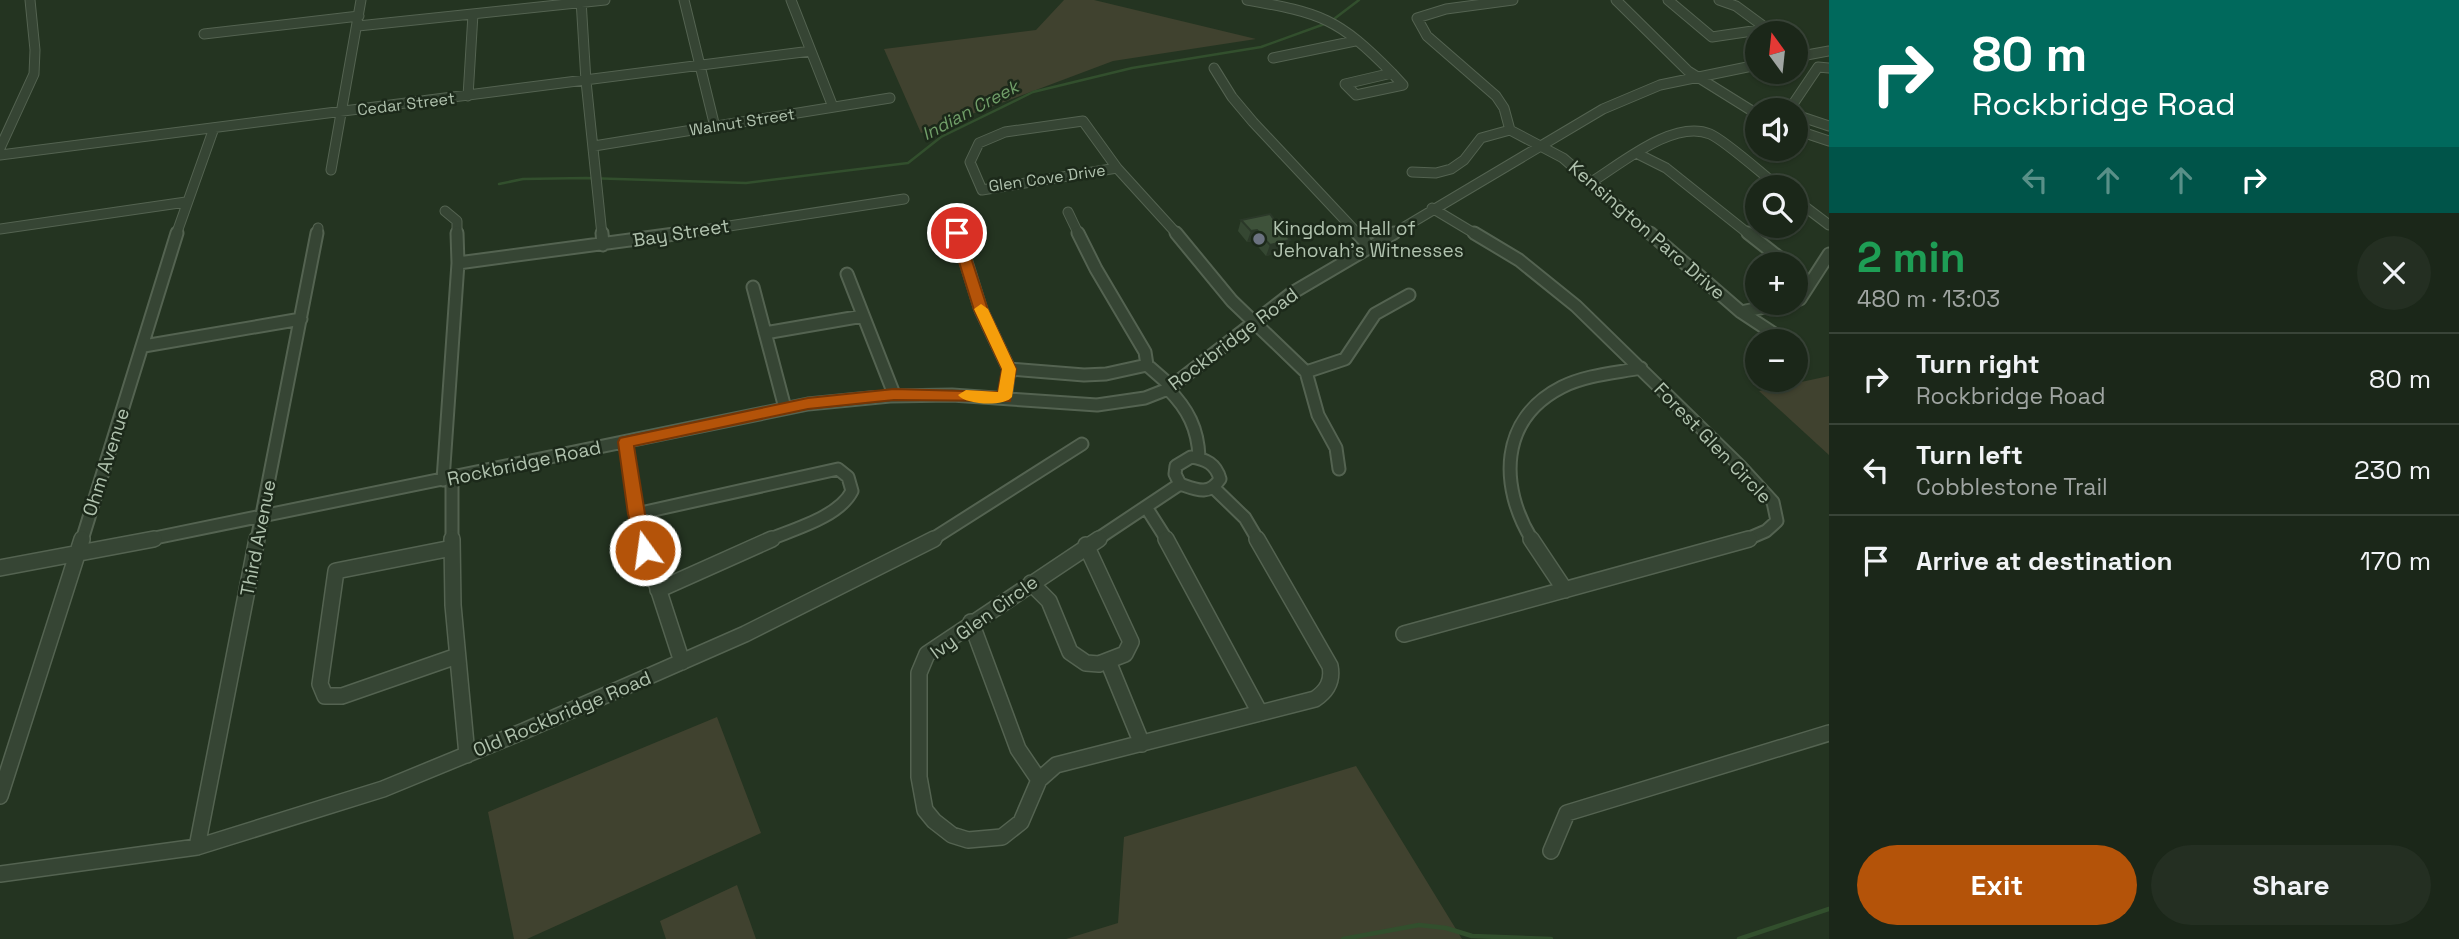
<!DOCTYPE html>
<html lang="en">
<head>
<meta charset="utf-8">
<style>
	:root { --surface:#1b2719; --page:#242f22; --text:#f1f3f6; --muted:#a0a5a2; --line:#394438; --accent:#b45309 }
	body { margin:0; font-family:"Space Grotesk",sans-serif; background:var(--page); color:var(--text); height:100vh; display:flex; flex-direction:column; font-size:26px; white-space:nowrap }
	* { box-sizing:border-box; margin:0 }
	p { font-size:23px; color:var(--muted) }
	.icon { flex:none; width:38px; height:38px; fill:none; stroke:currentColor; stroke-width:2; stroke-linecap:round; stroke-linejoin:round }
	.map { position:relative; flex:1; overflow:hidden }
	.sheet { display:flex; flex-direction:column; background:var(--surface); width:630px }
	.sheet>* { flex:none }
	.guide { background:#00695c; color:#fff; overflow:hidden }
	.needle { width:46px; rotate:345deg }
	.controls { position:absolute; left:1745px; top:21px; display:grid; gap:14px }
	.controls a { display:grid; place-items:center; width:63px; height:63px; border-radius:50%; background:var(--surface); box-shadow:0 2px 5px #0004,0 0 0 2px var(--line); font-size:35px }
	.pin { position:absolute; display:grid; place-items:center; width:60px; height:60px; color:#fff; margin:-30px; border:4px solid #fff; border-radius:50%; box-shadow:0 2px 7px #0007 }
	.me { position:absolute; width:77px; margin:-38px; rotate:346deg; stroke-linejoin:round; filter:drop-shadow(0 0 5px #0008) }
	.turn { display:flex; align-items:center; gap:24px; height:147px; padding:0 28px; font-size:32px }
	.turn .icon { width:91px; height:91px; stroke-width:2.5 }
	.turn b { display:block; font-size:49px; line-height:60px }
	.lanes { display:flex; align-items:center; height:66px; padding:0 28px; background:#0003; justify-content:center; gap:35px; direction:ltr }
	.lanes .off { opacity:.35 }
	.round { display:grid; place-items:center; flex:none; width:74px; height:74px; border-radius:37px; background:var(--page) }
	.headline { display:flex; align-items:center; justify-content:space-between; height:119px; padding:0 28px }
	h1 { font-size:42px; font-weight:700; line-height:52px; color:#1e9e55 }
	.action { display:flex; gap:14px; margin-top:auto; padding:14px 28px }
	.action a { flex:1; height:80px; border-radius:42px; background:var(--accent); color:#fff; font-size:28px; font-weight:700; line-height:80px; text-align:center }
	.action a+a { background:var(--page); color:var(--text) }
	ul { padding:0; list-style:none }
	li { display:flex; align-items:center; gap:21px; height:91px; padding:0 28px; border-top:2px solid var(--line) }
	li div { flex:1 }
	li b { display:block; font-size:26px }
	li em { font-style:normal }
	main { display:flex; flex:1; min-height:0 }
	.map>svg:first-child { display:block }
</style>
</head>
<body>
<main>
<div class="map">
<svg width="1829" height="939" viewBox="0 0 1829 939">
	<rect width="100%" height="100%" fill="#243421"/>
	<path fill="#40422f" d="M1064 0H1094L1256 39 1113 61 921 133 884 49 1036 30Z
		M1829 376V455L1759 391Z
		M717 717 761 833 527 939H514L488 812Z
		M1356 766 1462 939H1066L1118 923 1124 837Z
		M737 885 756 939H666L660 921Z"/>
	<g fill="none" stroke-linecap="round" stroke-linejoin="round">
		<path stroke="#324f2d" stroke-width="2.5" d="M499 184 523 179 586 178 746 183 908 163 941 137 1033 92 1132 68 1261 47 1330 22 1359 0"/>
		<path stroke="#324f2d" stroke-width="4.5" d="M1343 939 1419 925 1446 928 1472 936 1551 939
			M1739 939 1829 909"/>
		<defs>
			<path id="minor-far2" d="M581 0 586 81 602 235
				M684 0 715 127
				M791 0 833 107
				M1247 0C1321 13 1338 18 1392 73
				M1513 0 1446 9 1417 18 1427 36 1496 96 1504 108 1510 130 1563 158 1652 235
				M1616 0 1688 71 1757 114
				M1668 0 1712 37 1766 29
				M1719 0 1736 6 1770 31
				M358 26 605 0
				M204 34 359 16
				M1796 57 1829 51
				M1273 58 1355 41
				M1214 68 1232 97 1253 122 1359 235
				M1392 73 1403 85 1356 95 1345 84Z
				M468 96 473 14
				M1789 110 1818 67 1829 68
				M1796 115 1829 126
				M1083 121 1117 168 982 190 970 162 979 143 1005 132Z
				M1796 130 1829 141
				M594 146 890 98
				M0 148 34 74 35 50 30 0
				M0 155 811 51
				M1640 155 1666 168 1750 235
				M1117 168 1178 235
				M331 170 361 0
				M1412 172 1436 173 1451 169 1464 160 1481 138 1510 130
				M1593 181C1622 163 1674 119 1710 134 1726 141 1763 175 1779 187
				M1796 200 1829 225
				M1432 208 1477 235
				M445 211 457 221V235
				M1068 212 1079 235
				M0 229 186 202
				M957 232 958 235
				M176 235 214 128
				M317 235 318 228
				M671 235 904 199
				M1391 235 1603 109 1660 85 1757 65"/>
			<path id="minor-far1" d="M602 233 603 245
				M957 233 981 310 1009 369 1005 398
				M1078 233 1096 269 1145 352 1147 365 1171 386
				M1176 233 1232 301 1306 372 1318 415 1336 448 1339 469
				M1357 233 1369 246
				M1474 233 1519 260 1576 306 1740 466 1773 502 1777 521 1766 531 1745 540
				M1650 233 1741 312 1785 341
				M1748 233 1781 259 1792 264
				M458 263 682 233
				M847 274 894 394
				M753 287 785 408
				M1796 300 1800 299 1829 254
				M1741 312 1784 303
				M765 333 863 316
				M144 346 301 319
				M1009 369 1084 375 1106 374 1147 365
				M1306 372 1345 359 1375 314 1409 295
				M1168 389C1188 409 1198 429 1199 457
				M626 442 636 514 643 540
				M1191 457C1206 459 1216 464 1220 479 1209 496 1197 490 1180 484L1175 474 1176 466Z
				M452 478V540
				M443 480 458 263 457 233
				M1214 488 1245 518 1258 540
				M1146 507 1167 540
				M636 514 838 469 848 477 852 491C839 517 794 529 768 540
				M82 540 177 233
				M145 540 808 404 890 396 952 395 1097 405 1145 398 1168 389 1292 293 1394 233
				M257 540 317 233
				M931 540 1082 444
				M1096 540 1180 484
				M1532 540C1499 486 1499 419 1562 387 1586 375 1615 373 1641 368"/>
			<path id="minor" d="M452 539 453 605 467 755
				M642 539 682 662
				M1099 539 927 654 919 673V777L925 810 934 821 952 835 968 840 1002 837 1021 822 1039 780 1056 765 1315 699C1327 691 1333 681 1330 666L1257 539
				M1166 539 1260 713
				M1531 539 1565 590
				M452 548 336 571 320 684 325 696H342L457 656
				M0 568 154 539
				M1031 583 1049 601 1070 652 1086 663 1099 664 1125 654 1131 642 1086 545
				M658 590 772 539
				M971 622 1018 749 1039 780
				M1404 634 1749 539
				M1108 661 1142 744
				M0 796 82 539
				M197 847 257 539
				M1551 851 1567 813 1829 733
				M0 874 197 847 383 789 524 731 745 634 934 539"/>
		</defs>
		<use href="#minor-far2" stroke="#546351" stroke-width="11"/>
		<use href="#minor-far1" stroke="#546351" stroke-width="15"/>
		<use href="#minor" stroke="#546351" stroke-width="18"/>
		<use href="#minor-far2" stroke="#364534" stroke-width="9"/>
		<use href="#minor-far1" stroke="#364534" stroke-width="11"/>
		<use href="#minor" stroke="#364534" stroke-width="15"/>
	</g>
	<path fill="#354732" d="M1270 214 1286 251 1266 256 1253 241 1247 242 1238 231 1241 220Z"/>
	<path fill="#2b3929" d="M1257 230 1253 241 1247 242 1251 231Z
		M1290 240 1286 251 1266 256 1270 245Z"/>
	<path fill="#3e523a" stroke="#2b3929" stroke-width="2" d="M1270 214 1290 240 1270 245 1257 230 1251 231 1241 220Z"/>
	<path fill="#b45309" stroke="#753606" stroke-width="2" d="M957 229 963 233 988 310 1016 369 1010 401 894 400 808 409 634 446 645 514 654 550 651 555H639L628 514 618 442 620 438 808 398 894 389 998 392 1002 369 974 310 950 233Z"/>
	<path fill="#f59e0b" d="M981 304 988 309 1016 369 1012 397C1004 407 966 405 958 395L966 390 998 392 1002 369 974 309Z"/>
	<circle fill="#6b7280" stroke="#1c291a" stroke-width="2.5" cx="1259" cy="239" r="7"/>
	<g text-anchor="middle" dominant-baseline="central" stroke-width="5" stroke-linejoin="round" paint-order="stroke">
		<g font-size="16" fill="#b0c2ae" stroke="#1c291a">
			<text transform="translate(406 104) rotate(-7)">Cedar Street</text>
			<text transform="translate(742 122) rotate(-9)">Walnut Street</text>
			<text transform="translate(1047 178) rotate(-8)">Glen Cove Drive</text>
		</g>
		<g font-size="18" font-style="italic" fill="#719f69" stroke="#1c291a">
			<text transform="translate(970 110) rotate(-28)">Indian Creek</text>
		</g>
		<g font-size="19" fill="#b0c2ae" stroke="#1c291a" text-anchor="start">
			<text x="1273" y="228">Kingdom Hall of<tspan x="1273" dy="22">Jehovah’s Witnesses</tspan></text>
		</g>
		<g font-size="19" fill="#b0c2ae" stroke="#1c291a">
			<text transform="translate(1647 230) rotate(41)">Kensington Parc Drive</text>
			<text transform="translate(681 233) rotate(-9)">Bay Street</text>
			<text transform="translate(1233 339) rotate(-37)">Rockbridge Road</text>
			<text transform="translate(1713 443) rotate(46)">Forest Glen Circle</text>
			<text transform="translate(106 462) rotate(-72)">Ohm Avenue</text>
			<text transform="translate(524 463) rotate(-12)">Rockbridge Road</text>
			<text transform="translate(258 538) rotate(-79)">Third Avenue</text>
			<text transform="translate(984 617) rotate(-36)">Ivy Glen Circle</text>
			<text transform="translate(562 714) rotate(-23)">Old Rockbridge Road</text>
		</g>
	</g>
</svg>
<div class="controls">
<a><svg class="needle" viewBox="-14 -14 28 28"><path d="M0-13l5 13h-10z" fill="#e53935"/><path d="M0 13l5-13h-10z" fill="#a0a5a2"/></svg></a>
<a><svg class="icon" aria-label="sound" viewBox="0 0 24 24"><path d="M4 9h4l5-4v14l-5-4H4zM17 9q2 3 0 6"/></svg></a>
<a><svg class="icon" aria-label="search" viewBox="0 0 24 24"><circle cx="10" cy="10" r="6"/><path d="M15 15l6 6"/></svg></a>
<a>+</a>
<a>−</a>
</div>
<div class="pin" style="left:957px;top:233px;background:#d93025"><svg class="icon" aria-label="arrive" viewBox="0 0 24 24"><path d="M6 21V4h12l-3 4 3 4H6"/></svg></div>
<svg class="me" style="left:645px;top:550px" viewBox="-20 -20 40 40"><circle r="17" fill="#b45309" stroke="#fff" stroke-width="3"/><path d="M0-11L8 9 0 5-8 9z" fill="#fff"/></svg>
</div>
<section class="sheet">
<div class="guide">
<div class="turn"><svg class="icon" aria-label="right" viewBox="0 0 24 24"><path d="M7 20v-9h11M14 6l5 5-5 5"/></svg><div><b>80 m</b>Rockbridge Road</div></div>
<div class="lanes"><svg class="icon off" aria-label="left" viewBox="0 0 24 24"><path d="M17 20v-9H6M10 6l-5 5 5 5"/></svg><svg class="icon off" aria-label="ahead" viewBox="0 0 24 24"><path d="M12 20V5M6 11l6-6 6 6"/></svg><svg class="icon off" aria-label="ahead" viewBox="0 0 24 24"><path d="M12 20V5M6 11l6-6 6 6"/></svg><svg class="icon" aria-label="right" viewBox="0 0 24 24"><path d="M7 20v-9h11M14 6l5 5-5 5"/></svg></div>
</div>
<div class="headline"><div><h1>2 min</h1><p>480 m · 13:03</p></div><a class="round"><svg class="icon" aria-label="close" viewBox="0 0 24 24"><path d="M6 6l12 12M18 6L6 18"/></svg></a></div>
<ul>
<li><svg class="icon" aria-label="right" viewBox="0 0 24 24"><path d="M7 20v-9h11M14 6l5 5-5 5"/></svg><div><b>Turn right</b><p>Rockbridge Road</p></div><em>80 m</em></li>
<li><svg class="icon" aria-label="left" viewBox="0 0 24 24"><path d="M17 20v-9H6M10 6l-5 5 5 5"/></svg><div><b>Turn left</b><p>Cobblestone Trail</p></div><em>230 m</em></li>
<li><svg class="icon" aria-label="arrive" viewBox="0 0 24 24"><path d="M6 21V4h12l-3 4 3 4H6"/></svg><div><b>Arrive at destination</b></div><em>170 m</em></li>
</ul>
<div class="action"><a>Exit</a><a>Share</a></div>
</section>
</main>
</body>
</html>
